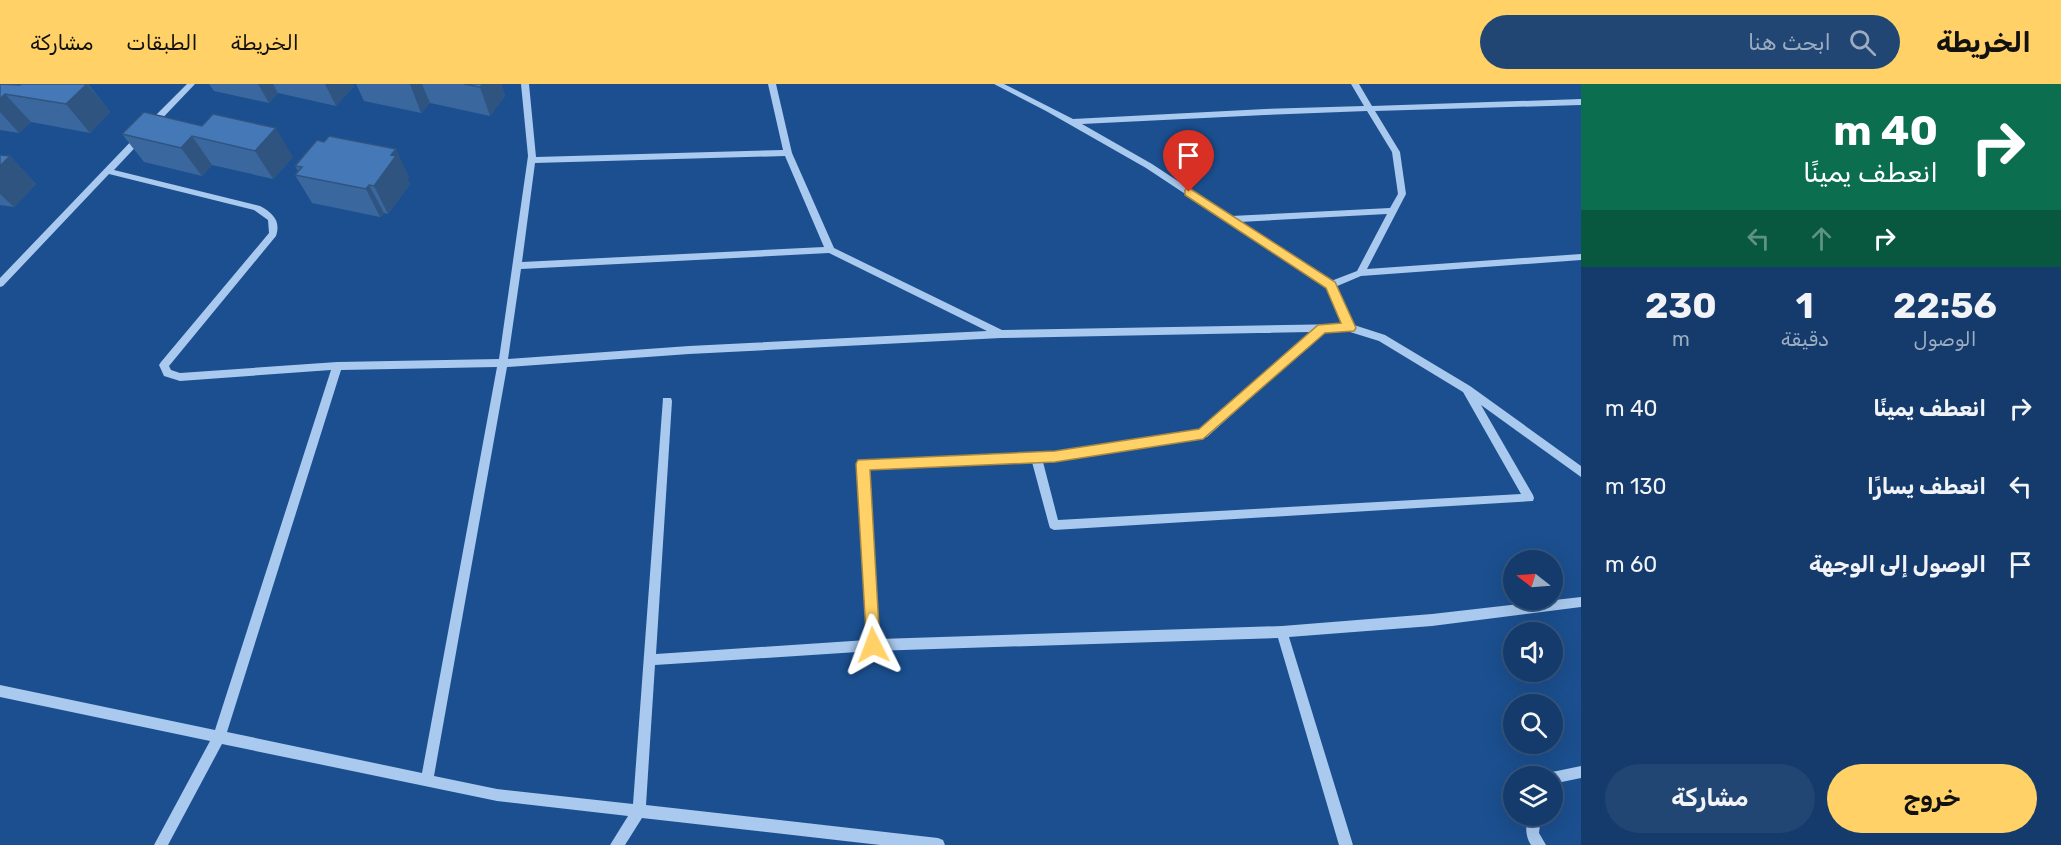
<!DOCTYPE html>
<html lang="ar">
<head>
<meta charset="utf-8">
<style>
	:root { --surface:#143b6b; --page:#214673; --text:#f1f3f6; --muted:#9dadc1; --line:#33557e; --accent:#ffd166 }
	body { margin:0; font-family:Rubik,"Noto Naskh Arabic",sans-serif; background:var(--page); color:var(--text); direction:rtl; height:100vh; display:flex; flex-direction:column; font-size:22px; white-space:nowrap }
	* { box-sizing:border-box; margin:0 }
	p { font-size:20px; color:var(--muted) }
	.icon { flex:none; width:33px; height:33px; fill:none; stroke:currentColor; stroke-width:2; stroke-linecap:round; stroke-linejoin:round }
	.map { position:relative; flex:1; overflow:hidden; direction:ltr }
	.panel { display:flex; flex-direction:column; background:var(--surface); width:480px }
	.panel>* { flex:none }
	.hud { background:#0b6e4f; color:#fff; overflow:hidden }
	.needle { width:39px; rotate:287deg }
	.fabs { position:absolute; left:1503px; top:466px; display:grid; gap:12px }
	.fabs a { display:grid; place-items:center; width:60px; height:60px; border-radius:50%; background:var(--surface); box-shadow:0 6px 24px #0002,0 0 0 2px var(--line); font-size:30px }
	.pin { position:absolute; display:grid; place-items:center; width:51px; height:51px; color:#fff; margin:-62px -26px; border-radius:50% 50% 50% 0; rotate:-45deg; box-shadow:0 0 6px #0007 }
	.pin .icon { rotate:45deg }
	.me { position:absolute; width:66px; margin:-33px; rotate:357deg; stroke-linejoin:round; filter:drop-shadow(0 0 4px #0008) }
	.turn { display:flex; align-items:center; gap:21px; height:126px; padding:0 24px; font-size:27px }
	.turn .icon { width:78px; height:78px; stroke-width:2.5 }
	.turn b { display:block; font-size:42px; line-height:51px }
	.lanes { display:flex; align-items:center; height:57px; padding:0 24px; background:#0003; justify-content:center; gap:30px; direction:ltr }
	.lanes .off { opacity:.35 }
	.eta { display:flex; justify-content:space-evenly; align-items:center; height:102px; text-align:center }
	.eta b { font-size:36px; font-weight:700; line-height:42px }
	.cta { display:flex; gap:12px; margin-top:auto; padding:12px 24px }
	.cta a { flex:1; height:69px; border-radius:36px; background:var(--accent); color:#111; font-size:24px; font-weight:700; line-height:69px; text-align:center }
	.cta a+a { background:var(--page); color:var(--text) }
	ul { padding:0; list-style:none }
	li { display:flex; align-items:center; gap:18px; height:78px; padding:0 24px }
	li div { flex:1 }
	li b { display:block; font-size:22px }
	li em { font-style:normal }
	header { display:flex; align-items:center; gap:36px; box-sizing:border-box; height:84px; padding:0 30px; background:var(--accent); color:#111 }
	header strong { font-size:28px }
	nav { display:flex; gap:33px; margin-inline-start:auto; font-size:21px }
	.search { width:420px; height:54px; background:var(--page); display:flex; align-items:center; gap:15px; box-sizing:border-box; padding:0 21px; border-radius:33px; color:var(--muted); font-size:22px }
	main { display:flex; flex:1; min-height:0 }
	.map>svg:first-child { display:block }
</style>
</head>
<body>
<header>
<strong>الخريطة</strong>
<div class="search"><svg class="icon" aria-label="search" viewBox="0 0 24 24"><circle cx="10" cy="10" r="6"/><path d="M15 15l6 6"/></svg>ابحث هنا</div>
<nav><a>الخريطة</a><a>الطبقات</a><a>مشاركة</a></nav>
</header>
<main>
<section class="panel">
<div class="hud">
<div class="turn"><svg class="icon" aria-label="right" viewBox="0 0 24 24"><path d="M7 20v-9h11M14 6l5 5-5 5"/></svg><div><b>40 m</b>انعطف يمينًا</div></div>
<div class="lanes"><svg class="icon off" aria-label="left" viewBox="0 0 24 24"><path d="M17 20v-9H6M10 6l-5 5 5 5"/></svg><svg class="icon off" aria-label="ahead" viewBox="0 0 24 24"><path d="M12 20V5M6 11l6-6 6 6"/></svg><svg class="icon" aria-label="right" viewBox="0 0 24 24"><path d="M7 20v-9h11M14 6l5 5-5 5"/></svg></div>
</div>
<div class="eta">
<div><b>22:56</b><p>الوصول</p></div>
<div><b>1</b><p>دقيقة</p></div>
<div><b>230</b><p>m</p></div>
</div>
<ul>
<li><svg class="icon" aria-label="right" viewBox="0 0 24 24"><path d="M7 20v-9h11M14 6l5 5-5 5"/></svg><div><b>انعطف يمينًا</b></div><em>40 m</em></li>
<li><svg class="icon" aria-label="left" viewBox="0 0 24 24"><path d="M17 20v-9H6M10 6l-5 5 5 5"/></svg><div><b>انعطف يسارًا</b></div><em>130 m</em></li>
<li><svg class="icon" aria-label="arrive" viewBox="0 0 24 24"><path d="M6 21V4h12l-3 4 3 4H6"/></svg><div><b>الوصول إلى الوجهة</b></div><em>60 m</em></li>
</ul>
<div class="cta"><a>خروج</a><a>مشاركة</a></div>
</section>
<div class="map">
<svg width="1581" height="761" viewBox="0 0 1581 761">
	<rect width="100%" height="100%" fill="#1b4f8f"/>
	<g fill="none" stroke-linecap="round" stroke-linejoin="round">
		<path fill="#a9c9ee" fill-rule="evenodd" d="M187 0H195L154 43H148V39Z
			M521 0H529L536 73 783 66 768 0H776L792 69 834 164 1002 246 1344 240 1326 203 1146 84 1046 27 994 0H1004L1073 35 1265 25 1364 22 1351 0H1359L1372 22 1581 15V21L1375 27 1400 68 1406 110 1367 185 1581 170V176L1361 192 1335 203 1354 241 1385 251 1470 302 1581 382V393L1481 321 1533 411 1534 414 1533 417 1054 446 1050 444 1049 441 1032 378 868 384 879 555 1282 542 1432 530 1581 513V523L1432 542 1289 553 1353 761H1339L1278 554 873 567 655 581 646 721 938 754 943 756 945 761H880L642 734 625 761H610L628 732 497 717 222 660 168 761H154L210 657 0 613V601L215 646 331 286 180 297 164 292 159 281 161 278 269 149 268 136 254 126 109 90 3 202 0 203V194L138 50 141 49 145 52 144 54 114 86 260 122C273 129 281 137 276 152L169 282 171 286 180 289 337 278 499 275 528 72ZM1367 27 1392 68 1398 110 1390 124 1231 132 1152 80 1082 40 1265 31ZM785 72 824 163 522 178 535 79ZM1387 130 1357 187 1331 197 1240 138ZM829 169 987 247 689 262 508 275 521 185ZM1311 248 1200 346 1055 369 858 377 857 380 867 556 656 570 672 317 671 314H663L633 720 497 705 434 692 507 283 689 270 1001 254ZM1324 248H1350L1379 257 1463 308 1521 410 1058 436 1043 378 1055 377 1207 353ZM497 283 422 689 227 648 341 286Z
			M1581 682V694L1552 700V693H1546L1547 689 1552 688Z
			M1527 732H1541L1539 749 1546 761H1531C1525 751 1526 744 1527 732Z"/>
	</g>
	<path fill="#3a679d" d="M0 0 20 1 21 0H88L110 28 90 49 31 38 19 49 0 46Z
		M209 0H353L354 2 336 22 278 9 269 19 214 7Z
		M356 0H501L505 12 490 32 430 19 421 29 364 17Z
		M144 28 293 73 273 95 212 81 202 92 144 78 122 50Z
		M0 71 10 72 36 100 14 123 0 121Z
		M295 82 409 93 407 95 410 100 388 130 384 129 380 133 312 119 295 91 298 87Z"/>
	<path fill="#305480" d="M87 0 110 28 90 49 66 20Z
		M258 0H273L278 9 269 19Z
		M325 0H353L354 2 336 22Z
		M410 0H422L430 19 421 29Z
		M483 0H501L505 12 490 32 480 3Z
		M5 10 31 38 19 49 0 28V15Z
		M276 44 293 73 273 95 255 67Z
		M192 52 212 81 202 92 181 64Z
		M396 65 409 93 407 95 410 100 388 130 374 102Z
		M10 72 36 100 14 123 0 110V82Z
		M369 101 384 129 380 133 366 105Z"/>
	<path fill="#4478b7" stroke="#305480" stroke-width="1.5" d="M0 0 20 1 21 0H87L66 20 5 10 0 15Z
		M464 0H483L480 3Z
		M144 28 202 42 213 30 276 44 255 67 192 52 181 64 122 50Z
		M329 52 396 65 391 71 396 72 374 102 369 101 366 105 295 91 302 83 295 82 317 56 324 58Z
		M0 71 10 72 0 82Z"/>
	<path fill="#ffd166" stroke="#a68842" stroke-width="1.5" d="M1189 104 1335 198 1356 244 1354 247 1325 249 1203 355 1055 378 870 386 880 561 878 566 873 568 867 566 856 380 858 376 1055 367 1199 345 1318 241 1341 239 1326 204 1185 111V106Z"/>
</svg>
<div class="fabs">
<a><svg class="needle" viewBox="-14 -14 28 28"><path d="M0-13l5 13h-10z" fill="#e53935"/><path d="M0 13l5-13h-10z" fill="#9dadc1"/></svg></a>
<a><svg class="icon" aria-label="sound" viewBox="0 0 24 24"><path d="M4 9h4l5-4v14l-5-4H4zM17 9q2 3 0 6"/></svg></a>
<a><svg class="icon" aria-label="search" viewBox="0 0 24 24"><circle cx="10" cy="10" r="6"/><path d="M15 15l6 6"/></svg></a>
<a><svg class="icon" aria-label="layers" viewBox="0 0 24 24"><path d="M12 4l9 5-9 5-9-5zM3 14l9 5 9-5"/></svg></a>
</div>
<div class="pin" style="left:1189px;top:108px;background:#d93025"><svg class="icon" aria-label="arrive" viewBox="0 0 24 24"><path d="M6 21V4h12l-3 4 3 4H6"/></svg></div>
<svg class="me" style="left:873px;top:561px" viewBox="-20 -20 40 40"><path d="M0-17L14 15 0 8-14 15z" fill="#ffd166" stroke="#fff" stroke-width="4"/></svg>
</div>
</main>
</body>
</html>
